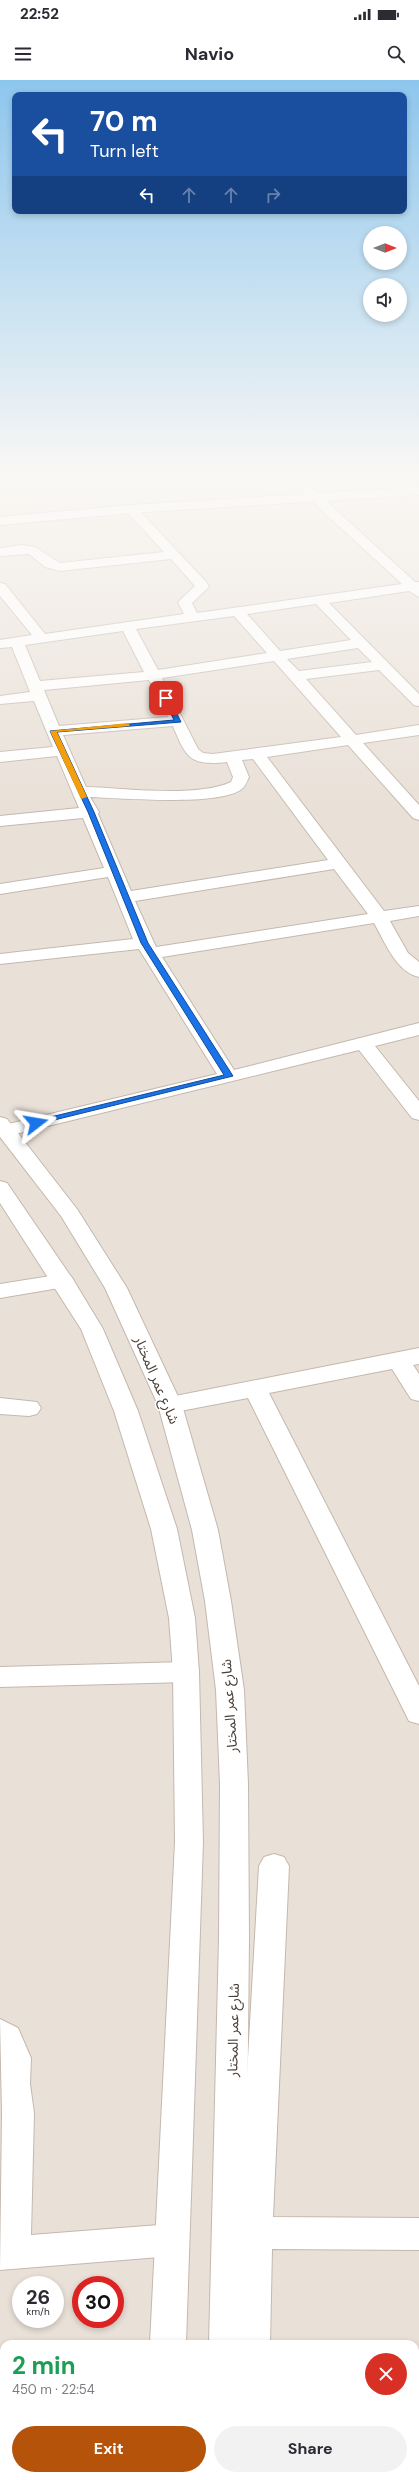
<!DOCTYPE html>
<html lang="en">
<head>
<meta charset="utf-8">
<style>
	:root { --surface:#fff; --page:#f2f2f3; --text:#2b2b33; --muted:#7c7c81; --accent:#b45309 }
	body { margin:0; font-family:"DM Sans","Noto Sans Arabic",sans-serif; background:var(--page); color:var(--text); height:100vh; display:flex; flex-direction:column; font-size:15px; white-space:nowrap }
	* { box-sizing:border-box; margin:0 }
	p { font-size:13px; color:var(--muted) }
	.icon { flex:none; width:22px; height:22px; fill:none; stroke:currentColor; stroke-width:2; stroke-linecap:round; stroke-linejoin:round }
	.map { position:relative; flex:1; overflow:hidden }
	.side { position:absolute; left:0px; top:2260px; width:419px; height:140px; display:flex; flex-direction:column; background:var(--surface); border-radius:12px 12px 0 0; box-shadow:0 2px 6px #0003 }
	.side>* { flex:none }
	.hud { position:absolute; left:12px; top:12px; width:395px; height:122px; border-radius:8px; box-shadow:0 2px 6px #0003; background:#1a4fa0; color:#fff; overflow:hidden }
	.needle { width:26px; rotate:90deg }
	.buttons { position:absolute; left:363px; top:146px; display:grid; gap:8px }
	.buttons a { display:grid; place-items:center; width:44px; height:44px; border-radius:50%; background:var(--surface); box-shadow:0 2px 6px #0003; font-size:20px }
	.speed { position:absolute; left:12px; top:2196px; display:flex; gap:8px; font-size:20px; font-weight:700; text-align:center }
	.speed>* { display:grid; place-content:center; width:52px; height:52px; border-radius:50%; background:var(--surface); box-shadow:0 2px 6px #0003; line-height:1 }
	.speed small { font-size:10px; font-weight:400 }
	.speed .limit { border:6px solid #d22; background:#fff; color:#111 }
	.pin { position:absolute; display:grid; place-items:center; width:34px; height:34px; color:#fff; margin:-17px; border-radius:8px; box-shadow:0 2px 6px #0006 }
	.me { position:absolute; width:44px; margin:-22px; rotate:76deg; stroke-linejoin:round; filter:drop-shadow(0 0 3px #0008) }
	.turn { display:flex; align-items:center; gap:14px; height:84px; padding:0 12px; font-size:18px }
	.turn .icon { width:52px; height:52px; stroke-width:2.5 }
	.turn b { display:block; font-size:28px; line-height:34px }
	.lanes { display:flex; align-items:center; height:38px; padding:0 12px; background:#0003; justify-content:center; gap:20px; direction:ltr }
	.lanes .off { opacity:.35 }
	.round { display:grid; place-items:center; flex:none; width:42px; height:42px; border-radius:21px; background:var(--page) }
	.head { display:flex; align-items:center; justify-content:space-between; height:68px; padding:0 12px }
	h1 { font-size:24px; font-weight:700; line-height:30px; color:#1e9e55 }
	.cta { display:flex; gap:8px; margin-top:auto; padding:8px 12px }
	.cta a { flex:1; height:46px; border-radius:24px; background:var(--accent); color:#fff; font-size:16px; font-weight:700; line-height:46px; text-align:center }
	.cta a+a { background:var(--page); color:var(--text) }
	.status { display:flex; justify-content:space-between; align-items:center; height:28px; padding:0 20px; background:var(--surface); direction:ltr }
	.status svg { height:11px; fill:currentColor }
	header { display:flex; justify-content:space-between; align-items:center; height:52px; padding:0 12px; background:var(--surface); font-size:18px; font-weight:700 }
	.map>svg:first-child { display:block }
</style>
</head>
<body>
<div class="status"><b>22:52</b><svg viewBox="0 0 49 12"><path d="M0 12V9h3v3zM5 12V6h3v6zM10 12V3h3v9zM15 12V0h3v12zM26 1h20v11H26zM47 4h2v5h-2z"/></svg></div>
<header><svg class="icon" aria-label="menu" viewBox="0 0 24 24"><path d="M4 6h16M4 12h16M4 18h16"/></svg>Navio<svg class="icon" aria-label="search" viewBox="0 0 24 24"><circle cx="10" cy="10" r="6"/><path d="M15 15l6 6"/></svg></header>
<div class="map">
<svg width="419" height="2400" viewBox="0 0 419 2400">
	<rect width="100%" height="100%" fill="#f5efe9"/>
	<path fill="#e9e0d7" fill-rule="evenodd" d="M0 398H419V2400H0ZM21 2205H55V2239H21ZM81 2205H115V2239H81ZM4 2264H415V2396H4Z"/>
	<path fill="#efe2d3" d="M0 398H415L0 422Z"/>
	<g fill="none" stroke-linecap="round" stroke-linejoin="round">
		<defs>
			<path id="minor" d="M307 406 311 407 415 502H419V517L409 511 329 523 419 614V626L414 625 379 590 306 599 356 655 419 645V655L363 663 419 725V740L413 738 348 665 267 677 384 831 419 826V836L390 841 408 873 419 882V897C396 892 385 862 374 843L162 877 234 990 419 943V955L375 966 419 1021V1040L412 1038 359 970 7 1056 0 1054V1046L217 994 139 869 0 884V874L133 859 108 797 0 814V804L104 788 83 738 0 746V736L79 728 57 676 0 682V672L53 667 34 621 0 624V616L30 612 12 567 0 568V560L32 555 0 516V503L5 504 45 554 184 534 178 522 195 506 171 479 60 491 45 487 29 474 0 476V468L22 465 35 467 60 483 164 472 127 432 125 429 127 426H135L207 503 209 507 192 523 197 533 402 504 303 413 301 410 303 407ZM316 524 351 560 280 571 247 534ZM234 536 267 573 158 590 136 549ZM123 551 144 592 40 601 25 565ZM358 568 372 582 299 591 287 579ZM274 581 341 657 213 674 203 673 198 669 162 598ZM149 600 168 637 59 646 44 610ZM173 646C186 678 190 686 227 682L233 697 231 702C197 718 125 708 86 707L63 655ZM253 679 328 780 131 811 98 734 99 732 90 717C120 718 223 727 243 708 246 705 247 701 249 697L242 680ZM334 789 368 834 156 867 135 821Z
				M63 1194 71 1196 74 1201 71 1206 0 1218V1204Z
				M419 1268V1284L413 1285 419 1294V1321L411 1319 392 1289 269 1313 419 1606V1644L409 1641 405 1633 248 1318 170 1333 162 1331 158 1325 162 1319 170 1317Z
				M0 1318 37 1322 41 1328 37 1334 29 1336 0 1334Z
				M186 1582 195 1585 199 1592 195 1599 186 1602 0 1607V1587Z
				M274 1774 284 1777 289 1786 273 2137 419 2138V2170L272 2169 270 2264H234L238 2153 259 1786 264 1777Z
				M0 1939 18 1948 31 1978 30 2004 34 2033 31 2155 172 2144 184 2148 189 2160 184 2172 172 2176 0 2190 2 2033Z
				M415 2328 419 2329V2365L415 2364Z
				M231 2396H267V2400H231Z"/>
			<path id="tertiary" d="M419 407V415L131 433 0 445V437L131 425Z
				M0 1037 7 1039 77 1129 127 1208 182 1325 218 1450 231 1521 244 1610 248 1704 249 1858 245 2264H209L219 1858 220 1704 216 1610 205 1521 192 1450 158 1325 105 1208 61 1136 0 1057Z
				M0 1101 7 1103 74 1201 103 1249 138 1331 177 1449 195 1538 199 1592 203 1762 186 2264H150L175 1762 173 1592 169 1538 151 1449 114 1331 81 1249 0 1123Z
				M145 2396H181V2400H145Z
				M207 2396H243L242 2400H206Z"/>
		</defs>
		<use href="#minor" stroke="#c4b8ae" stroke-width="2"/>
		<use href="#tertiary" stroke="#c4b8ae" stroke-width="2"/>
		<use href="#minor" fill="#fff" fill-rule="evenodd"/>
		<use href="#tertiary" fill="#fff" fill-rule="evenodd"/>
	</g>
	<linearGradient id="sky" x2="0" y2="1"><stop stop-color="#8dc6ed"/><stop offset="0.54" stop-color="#faf8f5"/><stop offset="1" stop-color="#faf8f5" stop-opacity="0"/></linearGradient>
	<rect width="419" height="734" fill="url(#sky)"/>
	<path fill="#1a73e8" stroke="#114b97" d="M166 616 169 618 181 642 57 652 94 732 148 863 233 996 34 1045V1041L224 995 141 863 88 732 50 651 174 640 163 618Z"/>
	<path fill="#f59e0b" d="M128 643 130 646 57 652 87 717 81 719 50 651Z"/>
	<g text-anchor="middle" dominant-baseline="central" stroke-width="3" stroke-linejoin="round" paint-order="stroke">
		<g font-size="14" fill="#4a3f37" stroke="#fff">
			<text transform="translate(157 1300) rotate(67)">شارع عمر المختار</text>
			<text transform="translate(229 1626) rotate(-94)">شارع عمر المختار</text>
			<text transform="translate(233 1950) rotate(-89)">شارع عمر المختار</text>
		</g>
	</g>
</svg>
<div class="buttons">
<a><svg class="needle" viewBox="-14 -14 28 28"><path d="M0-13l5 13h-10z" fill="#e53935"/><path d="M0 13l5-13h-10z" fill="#7c7c81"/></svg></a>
<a><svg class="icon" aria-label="sound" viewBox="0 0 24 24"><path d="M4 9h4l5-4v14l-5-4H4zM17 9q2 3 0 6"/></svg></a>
</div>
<div class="speed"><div>26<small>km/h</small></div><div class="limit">30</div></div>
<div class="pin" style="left:166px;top:618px;background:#d93025"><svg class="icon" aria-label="arrive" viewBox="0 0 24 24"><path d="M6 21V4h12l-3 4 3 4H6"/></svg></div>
<svg class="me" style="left:36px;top:1043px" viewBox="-20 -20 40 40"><path d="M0-17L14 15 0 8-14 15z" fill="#1a73e8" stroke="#fff" stroke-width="4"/></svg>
<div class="hud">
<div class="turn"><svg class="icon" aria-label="left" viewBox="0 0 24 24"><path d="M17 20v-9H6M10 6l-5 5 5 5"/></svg><div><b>70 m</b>Turn left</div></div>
<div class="lanes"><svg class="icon" aria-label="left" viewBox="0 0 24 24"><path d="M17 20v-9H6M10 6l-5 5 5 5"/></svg><svg class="icon off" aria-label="ahead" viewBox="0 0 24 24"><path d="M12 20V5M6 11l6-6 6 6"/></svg><svg class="icon off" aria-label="ahead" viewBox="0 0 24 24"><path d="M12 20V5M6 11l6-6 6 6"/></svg><svg class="icon off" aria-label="right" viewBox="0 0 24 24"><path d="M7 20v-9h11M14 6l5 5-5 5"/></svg></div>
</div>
<section class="side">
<div class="head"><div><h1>2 min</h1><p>450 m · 22:54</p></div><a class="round" style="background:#d93025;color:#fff"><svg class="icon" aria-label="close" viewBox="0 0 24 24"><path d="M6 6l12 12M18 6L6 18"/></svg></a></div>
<div class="cta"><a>Exit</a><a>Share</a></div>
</section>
</div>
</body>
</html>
